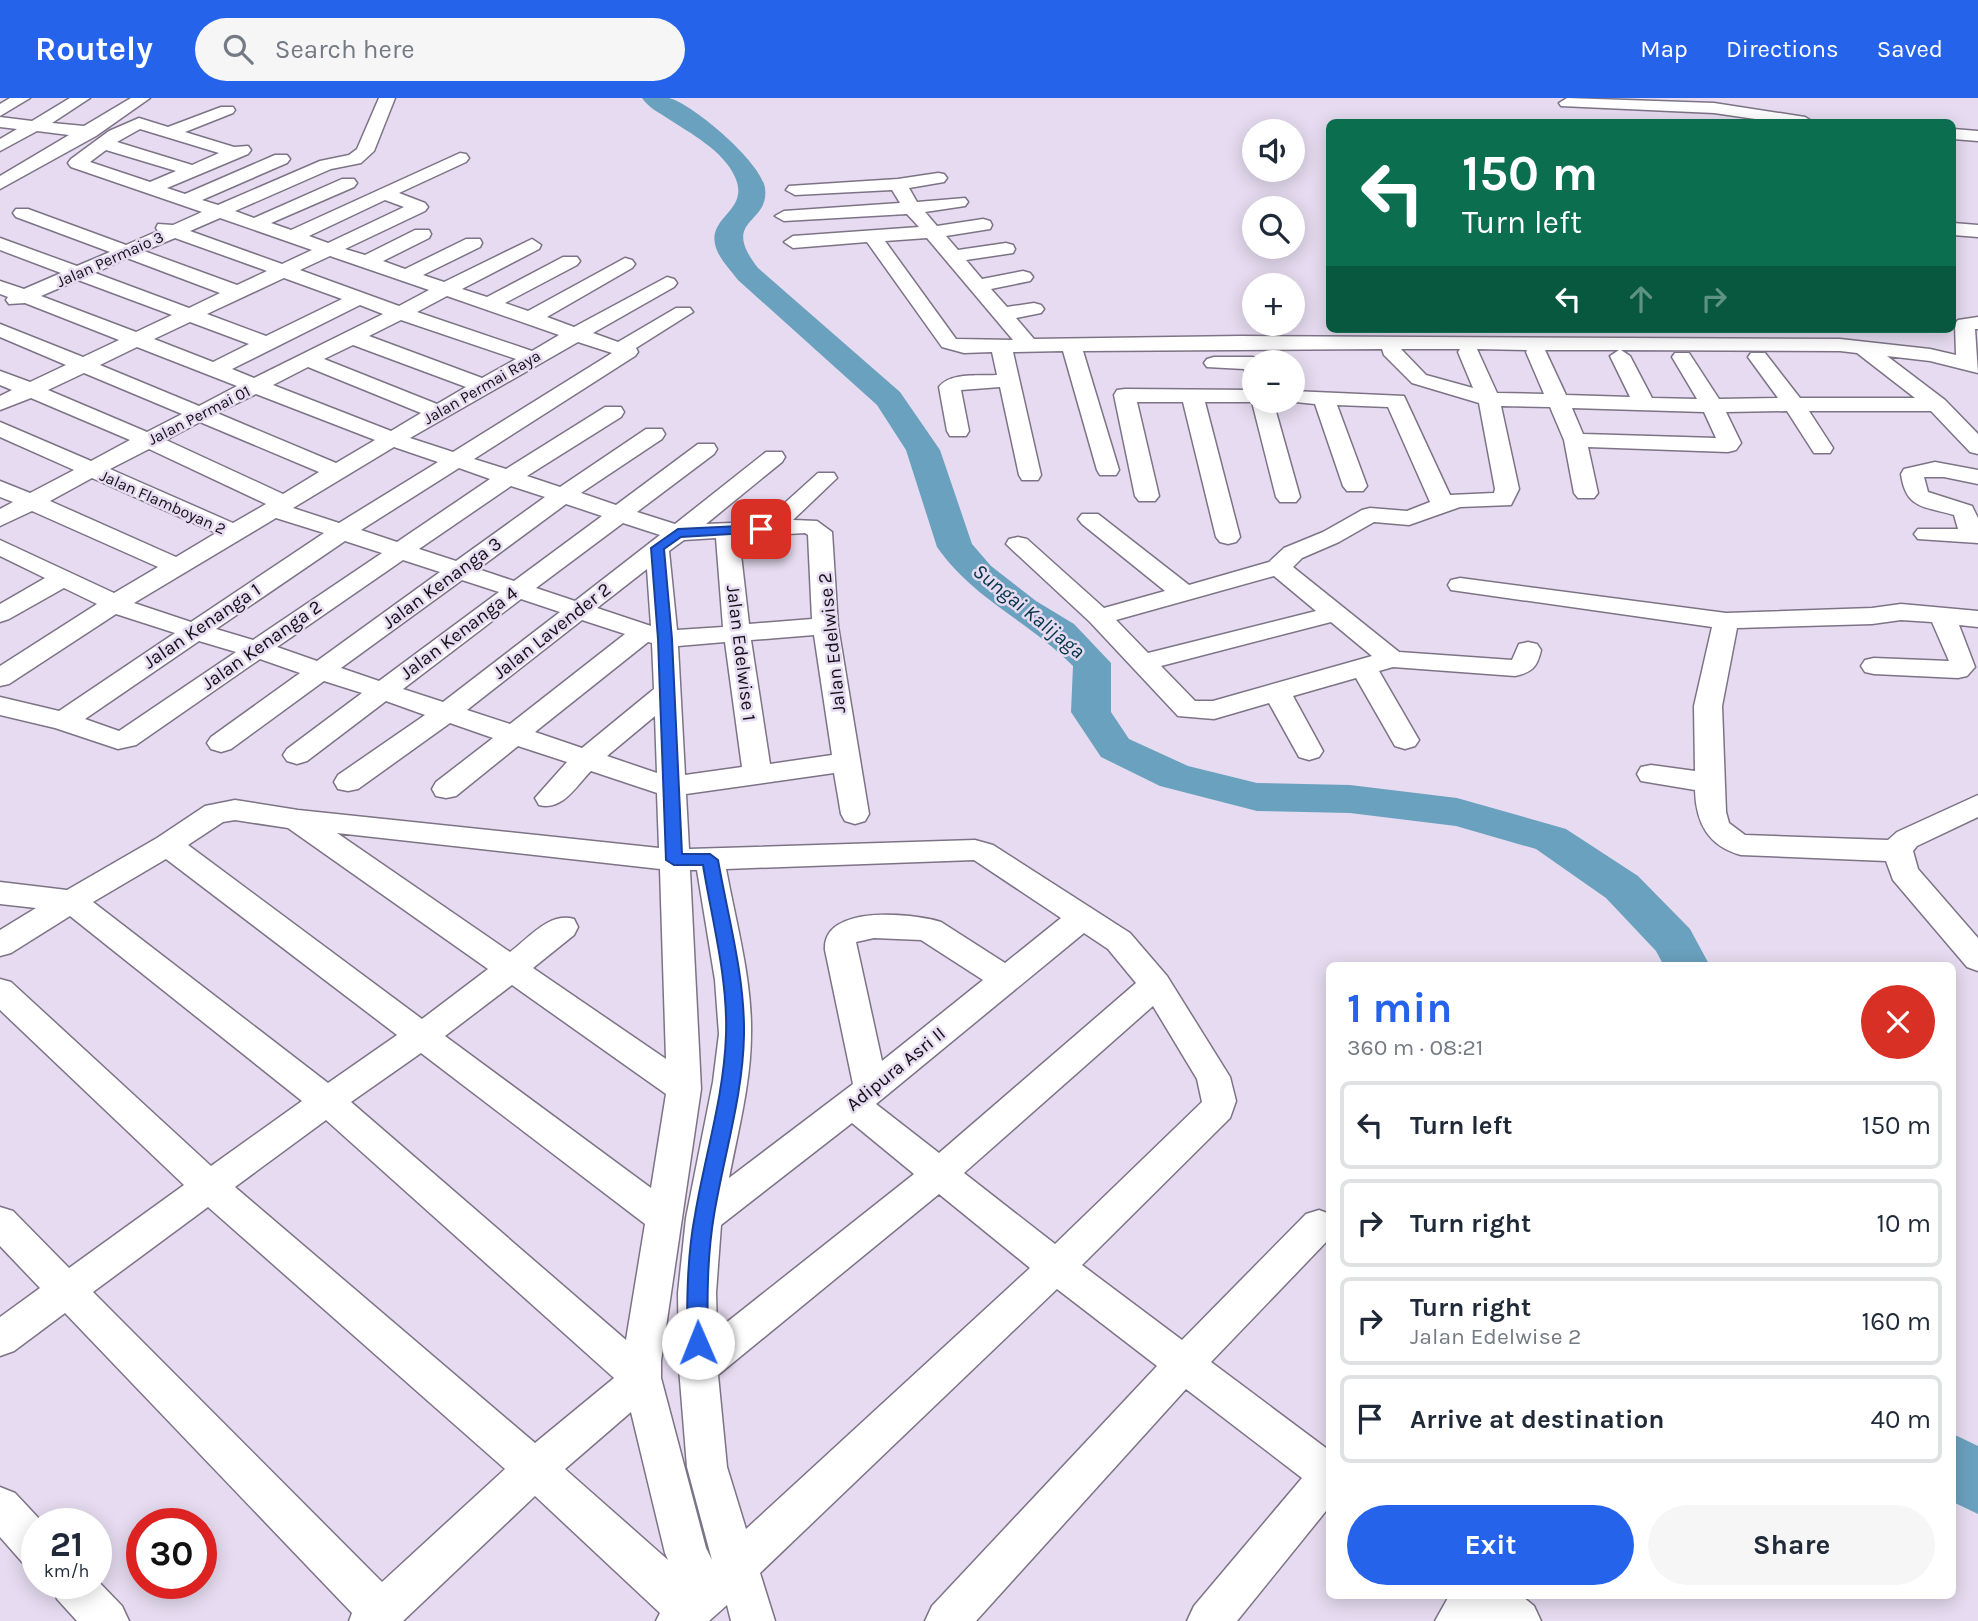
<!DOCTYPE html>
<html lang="en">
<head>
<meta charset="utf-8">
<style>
	:root { --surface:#fff; --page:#f6f6f7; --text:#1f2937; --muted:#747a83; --line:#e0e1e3; --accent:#2563eb }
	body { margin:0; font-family:Karla,sans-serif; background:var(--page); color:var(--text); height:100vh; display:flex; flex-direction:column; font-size:26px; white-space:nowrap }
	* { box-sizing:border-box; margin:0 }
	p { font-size:23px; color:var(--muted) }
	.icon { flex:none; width:38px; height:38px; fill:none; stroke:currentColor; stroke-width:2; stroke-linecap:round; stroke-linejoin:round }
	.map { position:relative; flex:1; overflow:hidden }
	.side { position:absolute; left:1326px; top:864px; width:630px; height:637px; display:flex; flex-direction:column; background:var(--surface); border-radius:10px; box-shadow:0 4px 18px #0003 }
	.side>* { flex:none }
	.hud { position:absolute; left:1326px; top:21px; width:630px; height:214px; border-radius:10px; box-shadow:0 4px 18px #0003; background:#0b6e4f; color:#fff; overflow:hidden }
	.controls { position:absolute; left:1242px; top:21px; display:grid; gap:14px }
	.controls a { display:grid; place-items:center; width:63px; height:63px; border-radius:50%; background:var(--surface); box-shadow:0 4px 18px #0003; font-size:35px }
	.speed { position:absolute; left:21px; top:1410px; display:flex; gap:14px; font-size:35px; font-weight:700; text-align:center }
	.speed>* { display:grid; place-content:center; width:91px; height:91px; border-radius:50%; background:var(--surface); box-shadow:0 4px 18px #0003; line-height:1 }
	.speed small { font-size:18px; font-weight:400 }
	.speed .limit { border:10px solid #d22; background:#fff; color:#111 }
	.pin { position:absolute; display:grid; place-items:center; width:60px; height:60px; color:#fff; margin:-30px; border-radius:14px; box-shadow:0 4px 10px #0006 }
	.me { position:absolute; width:77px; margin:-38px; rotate:359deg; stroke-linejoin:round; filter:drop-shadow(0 0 5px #0008) }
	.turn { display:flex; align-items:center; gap:24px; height:147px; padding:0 21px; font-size:32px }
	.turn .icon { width:91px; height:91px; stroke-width:2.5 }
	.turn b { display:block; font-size:49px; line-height:60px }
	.lanes { display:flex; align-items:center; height:66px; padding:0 21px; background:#0003; justify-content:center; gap:35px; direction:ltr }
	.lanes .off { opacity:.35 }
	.round { display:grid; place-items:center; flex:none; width:74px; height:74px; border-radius:37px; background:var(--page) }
	.headline { display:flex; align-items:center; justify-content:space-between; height:119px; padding:0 21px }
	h1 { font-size:42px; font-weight:700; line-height:52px; color:var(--accent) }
	.primary-button { display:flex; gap:14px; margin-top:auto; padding:14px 21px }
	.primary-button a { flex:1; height:80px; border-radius:42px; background:var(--accent); color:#fff; font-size:28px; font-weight:700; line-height:80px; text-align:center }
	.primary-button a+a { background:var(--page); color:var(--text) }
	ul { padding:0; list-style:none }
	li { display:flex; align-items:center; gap:21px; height:88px; margin:0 14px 10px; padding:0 7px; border:4px solid var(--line); border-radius:10px }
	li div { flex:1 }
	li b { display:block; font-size:26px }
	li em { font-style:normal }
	header { display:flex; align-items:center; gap:42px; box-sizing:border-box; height:98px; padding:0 35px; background:var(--accent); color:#fff }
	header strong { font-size:33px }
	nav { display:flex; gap:38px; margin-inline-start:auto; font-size:24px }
	.search { width:490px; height:63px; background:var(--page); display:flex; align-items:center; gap:18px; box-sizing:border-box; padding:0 24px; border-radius:38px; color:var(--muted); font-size:26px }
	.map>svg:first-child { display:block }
</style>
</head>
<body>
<header>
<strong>Routely</strong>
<div class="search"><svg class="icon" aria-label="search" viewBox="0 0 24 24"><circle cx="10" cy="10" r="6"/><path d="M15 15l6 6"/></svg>Search here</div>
<nav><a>Map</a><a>Directions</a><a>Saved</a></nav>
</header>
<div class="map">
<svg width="1978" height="1523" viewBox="0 0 1978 1523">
	<rect width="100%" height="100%" fill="#e6dbf0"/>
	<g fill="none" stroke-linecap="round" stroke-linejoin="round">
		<path fill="#6aa1be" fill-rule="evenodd" d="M642 0C650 0 661 0 669 0 693 6 761 64 765 90 770 127 719 120 758 170L900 294 940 352 972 446 991 468 1036 503 1074 526 1111 565V614L1129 641 1188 668 1257 685 1350 687 1457 700 1566 731 1638 778 1690 831 1710 868H1664L1656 853 1606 800 1536 751 1456 728 1350 715 1257 713 1160 688 1101 659 1071 614 1073 568C1030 524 973 501 937 449L906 352 877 307 738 182C730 171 718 160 715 146 709 118 750 112 735 79 724 53 690 35 667 20 658 14 648 9 642 0Z
			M1953 1336 1978 1348V1416L1953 1404Z"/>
		<defs>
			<path id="minor" d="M10 0H30L0 18V6Z
				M70 0H90L52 25 84 28 131 0H150L96 38 0 91V78L69 37 37 33 0 53V41L17 31 0 29V19L32 23Z
				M379 0H395L374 53 361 65 331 71 235 113 254 120 342 81H354L357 85 354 89 271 125 291 132 460 55 466 56 469 60 466 64 399 95 425 105 428 109 425 113 345 151 365 157 415 132H429L431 136 429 140 383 163 405 171 466 141H480L482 145 480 149 423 177 444 184 532 141 541 147 539 151 462 191 487 199 563 159H577L580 163 577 167 505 205 528 213 625 160 632 162 635 166 632 170 547 219 574 229 667 179 674 181 677 185 674 189 593 235 618 244 676 210H690L693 214 636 250 638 254 635 258 474 361 506 371 605 309H621L624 314 621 319 527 378 560 389 646 331H662L665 336 662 341 581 395 616 407 698 346H714L717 351 714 356 637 414 675 426 766 354H782L785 359 782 364 706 426 756 424 778 411 818 375H834L837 380 793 422 817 423 832 434 838 528 869 716 865 723 855 726 845 723 841 716 834 675 686 696 689 751 975 742 993 747 1130 835 1167 878 1230 979 1236 1003 1230 1020 1082 1167 1182 1242 1306 1116 1319 1112 1330 1116V1140L1211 1264 1330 1353V1408L1237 1523H1187L1194 1508 1302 1380 1186 1291 976 1523H925L932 1508 1157 1268 1057 1191 760 1475 775 1523H731L727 1507 709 1523H656L660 1515 535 1398 403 1523H349L352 1515 65 1215 14 1253 0 1258V1219L40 1190 0 1148V1109L13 1113 69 1170 184 1087 0 912V881L11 884 211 1068 302 1003 70 818 11 855 0 858V832L36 810 0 806V784L67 792 157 740 205 708 235 702 298 712 659 750 657 695 591 673C576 688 563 713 539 707L535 700 567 664 518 648 456 698 446 700 436 698 432 691 436 684 493 640 450 625 358 691 348 693 338 691 334 684 338 677 425 617 386 603 307 663 297 666 287 663 283 657 287 651 362 595 324 583 231 651 221 654 211 651 207 645 211 639 300 575 260 561 136 647 118 651 55 630 0 617V599L59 613 175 535 116 516 9 586 0 588V568L97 506 64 490 9 521 0 524V506L45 480 0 458V442L114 495 158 469 32 413 0 428V411L13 404 0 399V383L30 395 74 372 0 339V324L91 363 130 342 31 300 0 312V298L12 292 0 287V273L30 284 66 267 0 239V226L83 259 119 242 25 205 9 206 6 202 8 199 0 196V183L24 191 61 175 0 152V140L77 168 110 154 16 119 13 115 16 111H28L126 147 158 133 156 130 158 126 173 127 202 114 71 69 68 65 71 61 109 33 139 20 168 29 221 9H233L235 12 233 15 185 34 234 49 248 48 251 52 248 56 167 90 185 96 275 57H287L290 61 287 65 202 102 218 107 320 63 349 57 357 51ZM140 31 219 55 192 67 117 44ZM106 52 176 73 150 84 90 64ZM385 102 404 109 328 145 309 138ZM220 120 312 152 282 166 190 133ZM175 140 267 173 237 187 144 153ZM330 158 429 192 399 208 300 172ZM127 160 220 195 189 210 95 175ZM284 180 342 201 266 238 207 216ZM78 182 172 217 136 234 41 198ZM447 198 559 237 532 253 417 214ZM360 207 383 216 254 280 232 271ZM401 222 516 261 482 280 369 238ZM190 224 249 246 213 264 154 241ZM578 244 612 255 453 354 410 340ZM353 247 466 289 437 306 324 261ZM137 249 237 288 199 308 100 267ZM308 269 421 315 391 333 273 287ZM84 275 182 316 147 334 48 292ZM256 296 375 342 336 365 217 315ZM200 324 319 374 283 396 166 342ZM394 349 438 364 339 425 293 410ZM149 351 266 406 233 425 110 371ZM459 370 490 381 397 444 361 432ZM92 380 216 435 176 459 50 403ZM511 388 545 399 456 463 419 451ZM566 406 602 418 514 483 478 471ZM276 420 324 435 191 524 134 505ZM623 425 660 437 575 503 536 490ZM805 435 808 437 812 521 749 526 739 439ZM716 440 723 529 677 532 669 453 684 442ZM345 443 382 455 253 542 216 531ZM403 462 440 474 317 563 277 549ZM647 471 651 528 597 510ZM462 482 499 494 379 583 341 570ZM521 501 560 514 443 604 403 591ZM582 522 625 536 510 626 467 612ZM814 537 832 657 770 666 751 542ZM199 543 236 554 119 633 85 621ZM648 544 652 545 654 591 582 650 535 634ZM725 544 742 669 685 677 678 548ZM655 618 657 675 607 658ZM235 722 288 730 488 871 422 921 188 747 223 724ZM337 735 660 771 666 961 533 870 574 837 578 829 574 821C549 814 529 840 510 854ZM166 761 397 937 328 985 93 804ZM974 762 1061 820 1005 865 941 824C912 815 822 806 825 852L853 986 729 1080C738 1033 751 984 751 936 752 881 736 825 726 771ZM690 772H697L715 882 719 936 713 984 686 1120 678 1195 679 1270 687 1369 712 1462 706 1450 661 1280V1263L701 991ZM1084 835 1108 851 1136 885 939 1055 876 1006ZM874 840 921 842 983 882 882 963 856 844ZM512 887 666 996 651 1090 445 938ZM1153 908 1197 981 1202 1004 1055 1146 964 1075ZM421 955 645 1126 626 1242 351 1004ZM326 1022 614 1280 535 1345 235 1089ZM852 1025 914 1076 717 1232 716 1195 721 1127ZM939 1096 1030 1170 746 1431 727 1369 718 1277ZM208 1109 505 1371 382 1484 93 1194ZM631 1314 665 1455 668 1462 565 1371Z
				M1567 0 1714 5 1805 19 1813 24H1776L1714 15 1561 8 1559 5Z
				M1953 31 1978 33V43L1953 41Z
				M938 75 944 76 947 80 944 84 909 90 917 104 965 100 968 104 965 108 925 114 937 128 983 121 990 123 992 127 990 131 946 138 958 152 1006 145 1013 147 1015 151 1013 155 966 162 982 181 1023 173 1030 175 1033 179 1030 183 991 191 1007 209 1034 205 1041 207 1044 211 1041 215 1016 220 1034 241 1241 238 1840 241 1930 251 1956 257 1955 226 1958 222 1978 219V231H1975L1978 275 1930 263 1887 258 1945 302 1978 336V356L1970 354 1931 313H1809L1833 350 1830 355H1814L1787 313 1726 314 1741 345 1736 352 1728 354 1588 349 1598 395 1594 400H1578L1574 395 1564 342 1550 309 1501 308 1519 391 1511 407 1460 409 1409 427 1374 424 1339 444 1302 460 1293 469 1399 554 1512 562 1519 546 1528 544 1537 546 1541 552C1537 570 1532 574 1515 578L1393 569 1379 573 1419 642 1415 648 1405 651 1395 648 1356 580 1293 598 1323 653 1319 659 1309 662 1299 659 1269 605 1214 621 1178 618 1090 524 1006 446 1009 441 1018 439 1027 441 1104 510 1165 493 1082 426 1078 421 1082 416H1098L1189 487 1269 464 1284 450 1323 434 1362 412 1370 410 1407 413 1430 404 1388 309 1337 307 1367 388 1363 393H1347L1343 388 1315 306 1285 303H1293V293L1404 298 1450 397 1494 395 1495 391 1479 305 1412 285 1384 257 1382 251 1083 253 1119 372 1116 377H1100L1097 372 1063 253 1013 254 1041 377 1038 382H1022L1019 377 1000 289 961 292 969 333 966 338H950L947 333 939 289C950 274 979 278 997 277L992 254 964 255 942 249 867 144 793 150 784 144 793 138 919 129 907 116 784 123 775 118 784 113 900 105 892 92 795 97 786 92 789 88 898 81ZM927 140 1013 242 956 241 885 143ZM1401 251H1460L1458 254 1473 290 1426 277ZM1477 251 1527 252 1526 254 1544 296 1497 295ZM1545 252H1619L1610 258 1630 299 1566 297ZM1621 252 1840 253 1857 255 1915 300H1800L1765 255H1751L1748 259 1778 300 1719 301 1689 255H1675L1672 259 1697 301 1652 300 1630 258ZM1572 310 1704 314 1716 340 1583 336ZM1274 478 1316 513 1148 555 1116 522ZM1331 524 1372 558 1213 603H1195L1161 568Z
				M1953 125 1978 127V139L1953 137Z
				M1214 259H1253L1263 264H1255V279L1248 277 1244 271 1207 269 1204 265 1207 261Z
				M1125 291 1255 292V303H1273L1300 399 1296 404H1280L1276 399 1252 304H1205L1240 439 1236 444 1228 446 1220 444 1216 439 1183 304H1137L1159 398 1155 403H1139L1135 398 1114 297 1117 292Z
				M1935 364 1978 372V386L1944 379H1924L1928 394 1972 408 1978 420V445L1918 441 1914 436 1918 431H1958L1954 417C1923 408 1906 411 1901 376L1904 371Z
				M1460 480 1726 515 1872 510 1901 506 1978 513V529L1959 527 1975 569 1967 578 1958 580 1874 576 1865 574 1861 568 1865 562 1874 560 1949 563 1932 524 1901 522 1872 526 1737 530 1722 608 1726 714 1729 725 1745 737 1888 742 1897 734 1978 697V719L1917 748 1913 753 1918 771 1978 840V873L1967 869 1893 782 1886 763 1741 757C1708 748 1696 725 1695 692L1641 683 1637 676 1641 669 1651 667 1695 673 1694 608 1712 529 1451 492 1448 487 1451 482Z
				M0 1389 15 1395 44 1426H37V1469L22 1464 0 1439Z
				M96 1481 122 1508 129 1523H77L57 1501 51 1486H96Z
				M1449 1498H1522L1534 1508 1541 1523H1435Z"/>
		</defs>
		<use href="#minor" stroke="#7d7386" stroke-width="3"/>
		<use href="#minor" fill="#fff" fill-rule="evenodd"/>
	</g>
	<path fill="#2563eb" stroke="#184099" stroke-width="2" d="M761 427 765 428V434L681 439 664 451 672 541 682 756H710L718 762C728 819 745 879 744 937 743 997 724 1057 714 1117 707 1159 707 1202 708 1245L705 1251 698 1254 690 1251 687 1245C687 1202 687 1159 695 1117 705 1057 724 998 726 937 728 881 712 822 703 767H674L666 762 658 541 651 450 678 431Z"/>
	<g text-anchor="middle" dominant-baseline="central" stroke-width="5" stroke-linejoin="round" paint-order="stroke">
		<g font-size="16" fill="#130f16" stroke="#e6dbf0">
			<text transform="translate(110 161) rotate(-24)">Jalan Permaio 3</text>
			<text transform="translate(482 289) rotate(-30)">Jalan Permai Raya</text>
			<text transform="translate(199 317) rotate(-27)">Jalan Permai 01</text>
			<text transform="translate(163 404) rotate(24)">Jalan Flamboyan 2</text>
		</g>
		<g font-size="19" fill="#130f16" stroke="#e6dbf0">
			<text transform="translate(442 485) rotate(-36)">Jalan Kenanga 3</text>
			<text transform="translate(202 528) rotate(-34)">Jalan Kenanga 1</text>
			<text transform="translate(552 533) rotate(-38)">Jalan Lavender 2</text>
			<text transform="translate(459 535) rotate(-37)">Jalan Kenanga 4</text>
			<text transform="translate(832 545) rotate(-96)">Jalan Edelwise 2</text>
			<text transform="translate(262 547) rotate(-35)">Jalan Kenanga 2</text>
			<text transform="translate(741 555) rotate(83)">Jalan Edelwise 1</text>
			<text transform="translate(896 971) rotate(-39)">Adipura Asri II</text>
		</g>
		<g font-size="21" font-style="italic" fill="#023449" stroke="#e6dbf0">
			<text transform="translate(1029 513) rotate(39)">Sungai Kalijaga</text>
		</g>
	</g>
</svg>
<div class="controls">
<a><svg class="icon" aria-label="sound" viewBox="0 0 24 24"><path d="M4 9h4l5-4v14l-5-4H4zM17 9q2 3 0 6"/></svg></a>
<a><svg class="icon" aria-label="search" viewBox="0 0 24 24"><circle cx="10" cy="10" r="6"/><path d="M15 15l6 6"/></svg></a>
<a>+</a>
<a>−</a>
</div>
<div class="speed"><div>21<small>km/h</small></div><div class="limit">30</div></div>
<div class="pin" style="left:761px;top:431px;background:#d93025"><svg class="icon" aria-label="arrive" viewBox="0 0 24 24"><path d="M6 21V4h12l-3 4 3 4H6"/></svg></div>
<svg class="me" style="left:698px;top:1245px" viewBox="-20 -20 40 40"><circle r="19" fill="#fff"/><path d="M0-13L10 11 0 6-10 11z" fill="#2563eb"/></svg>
<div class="hud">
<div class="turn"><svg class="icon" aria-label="left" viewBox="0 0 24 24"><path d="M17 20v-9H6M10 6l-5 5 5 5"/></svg><div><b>150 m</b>Turn left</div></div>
<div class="lanes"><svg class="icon" aria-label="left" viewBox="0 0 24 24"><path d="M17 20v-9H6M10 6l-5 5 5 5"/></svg><svg class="icon off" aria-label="ahead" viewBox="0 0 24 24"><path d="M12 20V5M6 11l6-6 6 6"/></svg><svg class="icon off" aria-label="right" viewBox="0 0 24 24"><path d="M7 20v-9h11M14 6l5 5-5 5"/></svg></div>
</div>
<section class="side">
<div class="headline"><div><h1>1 min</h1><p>360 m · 08:21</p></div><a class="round" style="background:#d93025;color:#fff"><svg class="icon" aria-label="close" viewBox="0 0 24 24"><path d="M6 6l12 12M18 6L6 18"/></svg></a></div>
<ul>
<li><svg class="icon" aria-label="left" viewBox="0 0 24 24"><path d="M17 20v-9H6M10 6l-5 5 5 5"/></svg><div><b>Turn left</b></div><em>150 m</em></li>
<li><svg class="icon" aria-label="right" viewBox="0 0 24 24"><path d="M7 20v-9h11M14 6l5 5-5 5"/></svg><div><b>Turn right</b></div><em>10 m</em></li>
<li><svg class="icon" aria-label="right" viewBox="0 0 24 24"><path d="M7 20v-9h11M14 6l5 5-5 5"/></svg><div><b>Turn right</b><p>Jalan Edelwise 2</p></div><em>160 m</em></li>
<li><svg class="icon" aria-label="arrive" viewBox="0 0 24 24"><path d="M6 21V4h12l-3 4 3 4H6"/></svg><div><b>Arrive at destination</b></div><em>40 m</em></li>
</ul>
<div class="primary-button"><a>Exit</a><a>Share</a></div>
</section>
</div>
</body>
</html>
